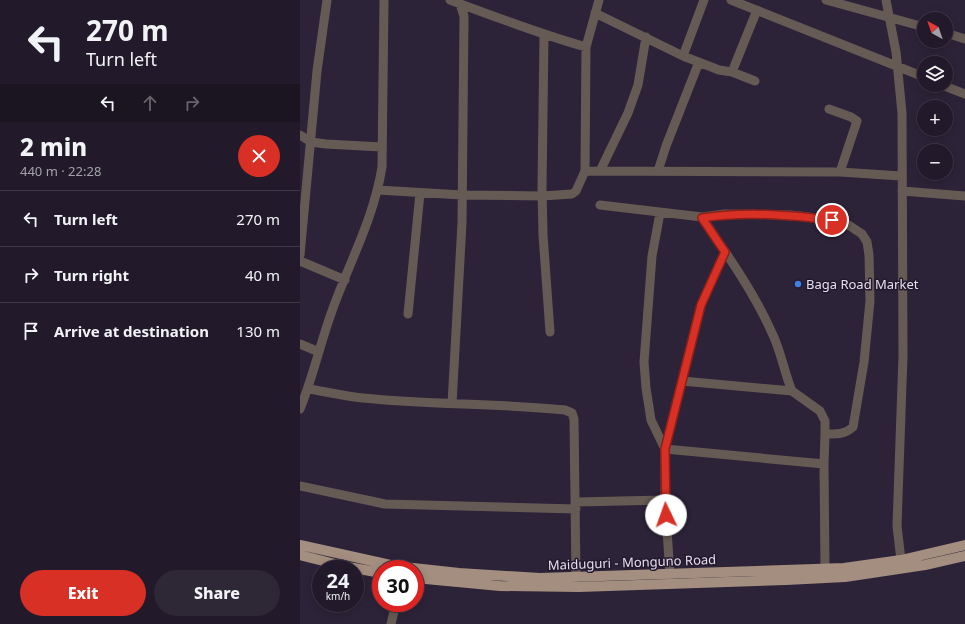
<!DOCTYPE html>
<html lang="en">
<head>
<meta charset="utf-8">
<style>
	:root { --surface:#221a2a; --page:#2e2736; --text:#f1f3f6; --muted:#a2a1a8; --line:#3f3847; --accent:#d93025 }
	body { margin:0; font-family:"Noto Sans",sans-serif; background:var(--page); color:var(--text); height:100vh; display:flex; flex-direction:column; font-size:15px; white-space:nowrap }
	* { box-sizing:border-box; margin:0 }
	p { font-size:13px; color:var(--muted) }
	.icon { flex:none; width:22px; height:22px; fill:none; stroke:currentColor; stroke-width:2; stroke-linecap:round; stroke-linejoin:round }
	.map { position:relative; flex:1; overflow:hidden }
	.panel { display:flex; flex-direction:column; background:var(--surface); width:300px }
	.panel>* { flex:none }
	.hud { background:#221a2a; color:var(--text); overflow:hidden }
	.needle { width:26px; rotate:320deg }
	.buttons { position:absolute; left:617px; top:12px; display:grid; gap:8px }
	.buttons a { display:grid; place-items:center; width:36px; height:36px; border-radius:50%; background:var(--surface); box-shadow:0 2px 10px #0003,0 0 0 1px var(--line); font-size:20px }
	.speed { position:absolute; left:12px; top:560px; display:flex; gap:8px; font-size:20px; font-weight:700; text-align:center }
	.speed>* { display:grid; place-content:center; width:52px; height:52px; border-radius:50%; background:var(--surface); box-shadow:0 2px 10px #0003,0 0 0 1px var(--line); line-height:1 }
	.speed small { font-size:10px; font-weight:400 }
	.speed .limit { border:6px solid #d22; background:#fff; color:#111 }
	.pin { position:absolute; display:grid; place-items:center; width:34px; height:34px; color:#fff; margin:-17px; border:2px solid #fff; border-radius:50%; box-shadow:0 1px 4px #0007 }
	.me { position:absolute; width:44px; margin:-22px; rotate:357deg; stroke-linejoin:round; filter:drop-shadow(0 0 3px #0008) }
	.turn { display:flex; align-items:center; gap:14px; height:84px; padding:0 20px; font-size:18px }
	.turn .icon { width:52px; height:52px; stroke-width:2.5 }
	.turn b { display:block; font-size:28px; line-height:34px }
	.lanes { display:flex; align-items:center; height:38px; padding:0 20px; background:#0003; justify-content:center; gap:20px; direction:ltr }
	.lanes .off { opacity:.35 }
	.round { display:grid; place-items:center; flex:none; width:42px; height:42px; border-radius:21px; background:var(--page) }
	.head { display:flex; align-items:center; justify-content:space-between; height:68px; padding:0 20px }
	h1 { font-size:24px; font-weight:800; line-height:30px }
	.button { display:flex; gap:8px; margin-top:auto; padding:8px 20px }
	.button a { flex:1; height:46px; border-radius:24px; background:var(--accent); color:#fff; font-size:16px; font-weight:800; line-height:46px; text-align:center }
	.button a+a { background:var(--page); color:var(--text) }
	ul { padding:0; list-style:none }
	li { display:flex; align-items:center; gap:12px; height:56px; padding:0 20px; border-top:1px solid var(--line) }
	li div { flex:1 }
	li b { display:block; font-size:15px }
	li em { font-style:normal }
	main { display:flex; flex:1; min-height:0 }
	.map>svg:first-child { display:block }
</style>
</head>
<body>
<main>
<section class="panel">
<div class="hud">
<div class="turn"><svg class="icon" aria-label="left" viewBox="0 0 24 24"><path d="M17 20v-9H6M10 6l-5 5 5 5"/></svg><div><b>270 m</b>Turn left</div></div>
<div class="lanes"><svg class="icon" aria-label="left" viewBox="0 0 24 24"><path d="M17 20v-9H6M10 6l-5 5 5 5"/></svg><svg class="icon off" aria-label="ahead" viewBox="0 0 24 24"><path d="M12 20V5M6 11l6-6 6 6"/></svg><svg class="icon off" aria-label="right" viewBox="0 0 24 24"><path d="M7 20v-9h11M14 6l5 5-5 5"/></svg></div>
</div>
<div class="head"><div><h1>2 min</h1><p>440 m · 22:28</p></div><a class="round" style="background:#d93025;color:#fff"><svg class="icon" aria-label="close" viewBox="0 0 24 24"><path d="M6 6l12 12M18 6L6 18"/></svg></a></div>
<ul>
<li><svg class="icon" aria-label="left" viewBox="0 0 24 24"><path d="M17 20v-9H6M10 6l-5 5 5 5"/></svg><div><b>Turn left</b></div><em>270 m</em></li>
<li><svg class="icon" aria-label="right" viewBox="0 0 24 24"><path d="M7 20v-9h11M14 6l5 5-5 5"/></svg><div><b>Turn right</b></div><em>40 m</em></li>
<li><svg class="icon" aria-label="arrive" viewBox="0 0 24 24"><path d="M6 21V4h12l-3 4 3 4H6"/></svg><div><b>Arrive at destination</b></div><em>130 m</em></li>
</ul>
<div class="button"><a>Exit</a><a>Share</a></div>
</section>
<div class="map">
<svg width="665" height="624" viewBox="0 0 665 624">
	<rect width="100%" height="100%" fill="#2d2338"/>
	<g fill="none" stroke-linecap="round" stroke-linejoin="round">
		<path stroke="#665b54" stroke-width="9" d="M150 0C195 17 240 34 286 47
			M431 0 624 77
			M526 0 624 27
			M586 0 596 52 602 113 603 356 597 526 601 560
			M295 13 383 56 419 70 432 72 455 81
			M646 33 665 39
			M244 36 242 187 243 235 250 332
			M383 56 404 0
			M432 72 457 10
			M642 85 665 94
			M529 109 551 117 557 121 540 172
			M0 135 11 142 26 144 82 147
			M285 171 540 172 601 176
			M300 171 328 113 338 85 346 37
			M358 171 366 146 399 62
			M78 190 162 195 242 196 272 194 276 191 285 171 286 47 299 0
			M602 191 665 196
			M300 205 402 217 425 214 491 215 533 220 547 224 562 234 567 242 569 255 570 301 564 362 553 427C544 435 537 434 525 434
			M360 213 352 256 344 362 346 388 351 420 365 449
			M402 217C427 255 454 292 472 333 481 351 484 372 492 391
			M0 255 17 71 27 0
			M0 261 45 280
			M108 314 120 193
			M0 344 19 352
			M382 381 492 391 520 411 525 421V434L524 464 525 569
			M9 389C27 392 45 396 63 398 130 405 198 403 265 410L272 413 274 419 276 577
			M152 404 162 223 164 16 160 4
			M0 409C13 377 20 344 32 311 49 263 74 218 82 167L84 0
			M365 449 524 464
			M0 486 85 504 276 509
			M276 502 365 500
			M370 575 365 500V449L401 305 425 252
			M91 624 96 603"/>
		<path stroke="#a48e7f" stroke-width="10" d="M0 545 95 566 159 573 240 578 544 568 601 560 665 545
			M0 555 43 566 81 573
			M115 578 200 586 279 587 486 580 545 577 625 565 665 556"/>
	</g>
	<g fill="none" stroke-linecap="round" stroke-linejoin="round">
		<defs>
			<path id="route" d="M366 515 365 449 401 305 425 252 402 218C445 211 489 215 532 220"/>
		</defs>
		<use href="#route" stroke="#8d1f18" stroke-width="10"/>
		<use href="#route" stroke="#d93025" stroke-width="7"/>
	</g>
	<circle fill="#3f7fe0" stroke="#23192e" stroke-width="1.5" cx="498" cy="284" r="4"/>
	<g text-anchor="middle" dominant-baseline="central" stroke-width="3" stroke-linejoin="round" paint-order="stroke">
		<g font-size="13" fill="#e5dfed" stroke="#23192e" text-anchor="start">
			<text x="506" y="284">Baga Road Market</text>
		</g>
		<g font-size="13" fill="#e5dfed" stroke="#23192e">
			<text transform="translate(332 562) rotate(-2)">Maiduguri - Monguno Road</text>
		</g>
	</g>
</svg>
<div class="buttons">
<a><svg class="needle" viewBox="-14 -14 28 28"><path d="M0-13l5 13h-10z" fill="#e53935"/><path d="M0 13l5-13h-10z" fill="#a2a1a8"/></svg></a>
<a><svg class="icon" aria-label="layers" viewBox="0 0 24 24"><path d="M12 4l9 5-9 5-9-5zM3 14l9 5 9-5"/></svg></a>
<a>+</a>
<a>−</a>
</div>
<div class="speed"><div>24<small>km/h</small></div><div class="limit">30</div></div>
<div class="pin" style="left:532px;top:220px;background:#d93025"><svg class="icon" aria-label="arrive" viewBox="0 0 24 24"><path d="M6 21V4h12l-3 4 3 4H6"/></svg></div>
<svg class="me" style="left:366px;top:515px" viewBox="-20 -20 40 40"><circle r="19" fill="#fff"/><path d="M0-13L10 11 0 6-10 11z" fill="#d93025"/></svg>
</div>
</main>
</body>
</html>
